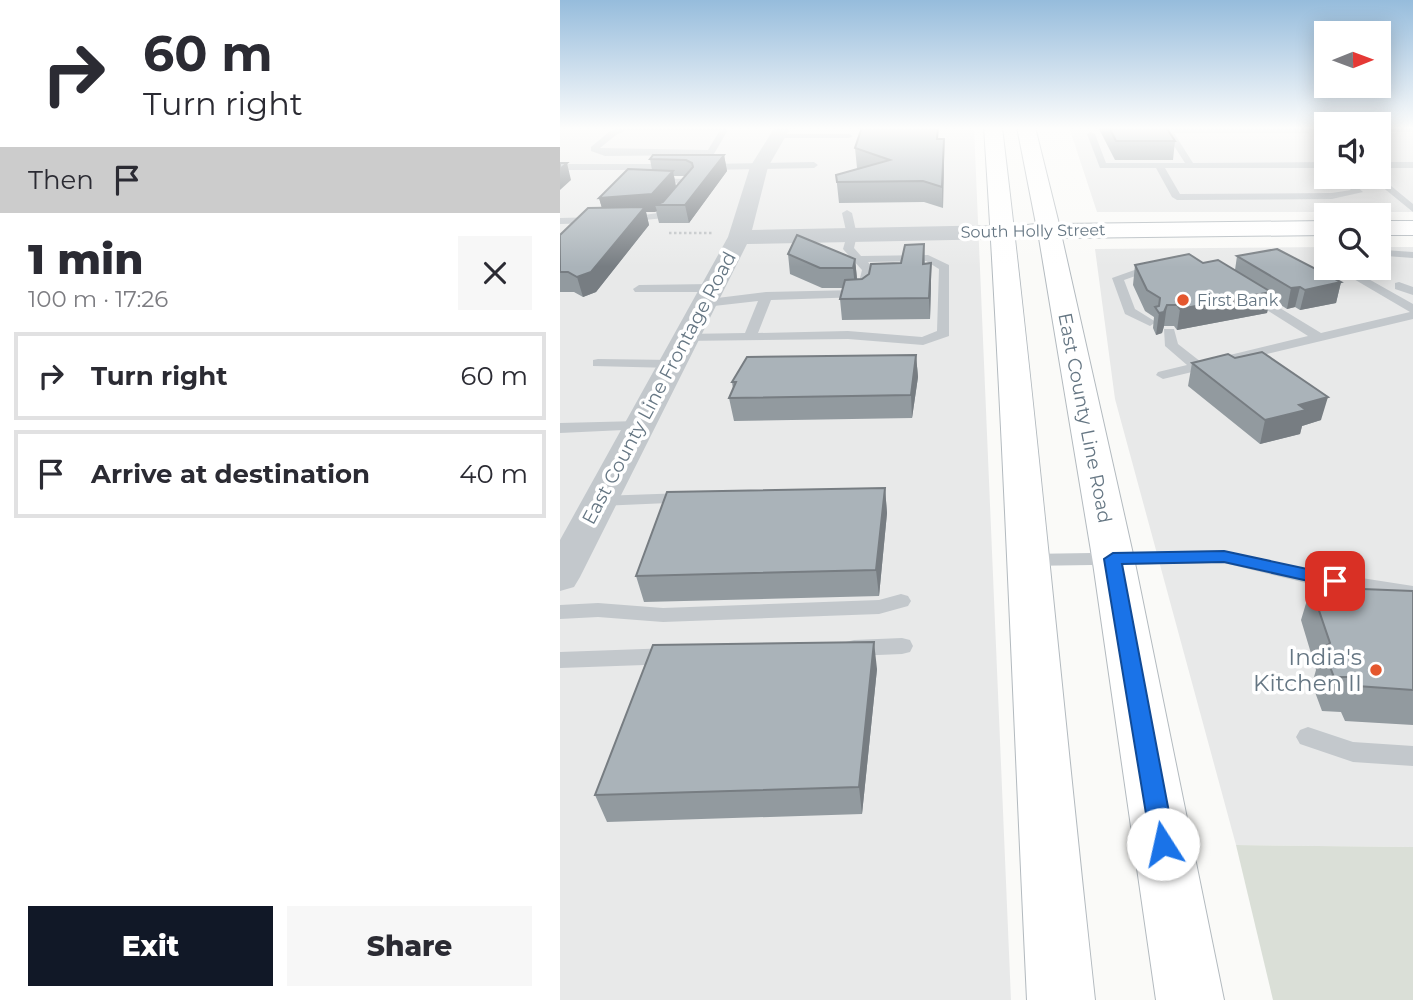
<!DOCTYPE html>
<html lang="en">
<head>
<meta charset="utf-8">
<style>
	:root { --surface:#fff; --page:#f7f7f7; --text:#2b2b33; --muted:#7c7c81; --line:#e1e1e2; --accent:#111827 }
	body { margin:0; font-family:Montserrat,sans-serif; background:var(--page); color:var(--text); height:100vh; display:flex; flex-direction:column; font-size:26px; white-space:nowrap }
	* { box-sizing:border-box; margin:0 }
	p { font-size:23px; color:var(--muted) }
	.icon { flex:none; width:38px; height:38px; fill:none; stroke:currentColor; stroke-width:2; stroke-linecap:round; stroke-linejoin:round }
	.map { position:relative; flex:1; overflow:hidden }
	.sheet { display:flex; flex-direction:column; background:var(--surface); width:560px }
	.sheet>* { flex:none }
	.banner { background:#fff; color:var(--text); overflow:hidden }
	.needle { width:46px; rotate:89deg }
	.tools { position:absolute; left:754px; top:21px; display:grid; gap:14px }
	.tools a { display:grid; place-items:center; width:77px; height:77px; border-radius:0px; background:var(--surface); box-shadow:0 4px 18px #0003; font-size:35px }
	.pin { position:absolute; display:grid; place-items:center; width:60px; height:60px; color:#fff; margin:-30px; border-radius:14px; box-shadow:0 4px 10px #0006 }
	.me { position:absolute; width:77px; margin:-38px; rotate:350deg; stroke-linejoin:round; filter:drop-shadow(0 0 5px #0008) }
	.turn { display:flex; align-items:center; gap:24px; height:147px; padding:0 28px; font-size:32px }
	.turn .icon { width:91px; height:91px; stroke-width:2.5 }
	.turn b { display:block; font-size:49px; line-height:60px }
	.then { display:flex; align-items:center; height:66px; padding:0 28px; background:#0003; gap:14px; font-size:26px }
	.round { display:grid; place-items:center; flex:none; width:74px; height:74px; border-radius:0px; background:var(--page) }
	.head { display:flex; align-items:center; justify-content:space-between; height:119px; padding:0 28px }
	h1 { font-size:42px; font-weight:800; line-height:52px }
	.action { display:flex; gap:14px; margin-top:auto; padding:14px 28px }
	.action a { flex:1; height:80px; border-radius:0px; background:var(--accent); color:#fff; font-size:28px; font-weight:800; line-height:80px; text-align:center }
	.action a+a { background:var(--page); color:var(--text) }
	ul { padding:0; list-style:none }
	li { display:flex; align-items:center; gap:21px; height:88px; margin:0 14px 10px; padding:0 14px; border:4px solid var(--line); border-radius:0px }
	li div { flex:1 }
	li b { display:block; font-size:26px }
	li em { font-style:normal }
	main { display:flex; flex:1; min-height:0 }
	.map>svg:first-child { display:block }
</style>
</head>
<body>
<main>
<section class="sheet">
<div class="banner">
<div class="turn"><svg class="icon" aria-label="right" viewBox="0 0 24 24"><path d="M7 20v-9h11M14 6l5 5-5 5"/></svg><div><b>60 m</b>Turn right</div></div>
<div class="then">Then<svg class="icon" aria-label="arrive" viewBox="0 0 24 24"><path d="M6 21V4h12l-3 4 3 4H6"/></svg></div>
</div>
<div class="head"><div><h1>1 min</h1><p>100 m · 17:26</p></div><a class="round"><svg class="icon" aria-label="close" viewBox="0 0 24 24"><path d="M6 6l12 12M18 6L6 18"/></svg></a></div>
<ul>
<li><svg class="icon" aria-label="right" viewBox="0 0 24 24"><path d="M7 20v-9h11M14 6l5 5-5 5"/></svg><div><b>Turn right</b></div><em>60 m</em></li>
<li><svg class="icon" aria-label="arrive" viewBox="0 0 24 24"><path d="M6 21V4h12l-3 4 3 4H6"/></svg><div><b>Arrive at destination</b></div><em>40 m</em></li>
</ul>
<div class="action"><a>Exit</a><a>Share</a></div>
</section>
<div class="map">
<svg width="853" height="1000" viewBox="0 0 853 1000">
	<rect width="100%" height="100%" fill="#fafaf8"/>
	<path fill="#e8e9e9" d="M0 127H414L451 1000H0Z
		M509 127H766V177H819V127H853V212H537Z
		M766 247V268H819V247H853V847L676 845 555 399 535 249Z"/>
	<path fill="#dadfd7" d="M676 845 853 847V1000H713Z"/>
	<g fill="none" stroke-linecap="round" stroke-linejoin="round">
		<defs>
			<path id="secondary" d="M424 127H442C477 417 503 709 535 1000H467C453 709 443 418 424 127Z
				M457 127H475L499 224 766 221V235L502 238 575 563 664 1000H596L533 563 479 238 458 236 454 231 458 226 476 224Z
				M819 221H853V235H819Z"/>
		</defs>
		<use href="#secondary" stroke="#b3babf" stroke-width="2"/>
		<path stroke="#bbbfc2" stroke-width="2.5" stroke-dasharray="2.5 2.5" stroke-linecap="butt" d="M109 233H153"/>
		<path fill="#c3c8cc" fill-rule="evenodd" d="M62 127H165L168 130 148 164 254 162 258 165 254 168 142 170 138 167 145 155 45 156 31 151V147L50 131ZM67 130H160L148 150 40 148 56 135Z
			M602 127 766 129V133H614L633 163 766 162V168H605L620 194 772 193 791 190 777 177H786L803 192 772 199 617 200 612 197 596 168H540L527 134 531 132 535 134 546 163H625Z
			M819 128H853V132H819Z
			M217 134H289L293 136 289 138H214Z
			M819 162H853V168H819Z
			M0 164H115L119 167 115 170H0Z
			M819 176 853 204V212L810 177Z
			M89 178 129 179 134 182 105 218 63 222V218L98 213 122 184 87 180Z
			M287 210 292 213 297 235 294 248 301 256 368 255 389 265V336L363 345 288 339 121 341 119 338 126 334 185 333 198 301 145 307 141 306V300L206 292 297 290 302 270 283 249 287 235 282 213ZM366 261 379 269 377 331 362 337 288 331 198 333 211 300 302 297 308 293 314 269 308 262Z
			M0 218 39 217 44 220 39 223 0 224Z
			M824 250 853 252V258L826 256 819 259V251Z
			M597 262 601 263V267L564 280 575 309 596 322 590 326 565 314 552 278Z
			M775 268H789L853 304V319L603 379 596 375 598 372 627 365 605 346 604 329H614L618 344 641 362 748 336 686 297 684 294 690 290 761 333 850 312Z
			M801 268H819L830 273 824 276Z
			M839 282 853 287V295L835 289V283Z
			M79 285 152 284 158 288 152 292H75L73 289Z
			M38 359 113 360 120 364 113 368 33 366V360Z
			M79 421 85 423 87 426 85 429 0 433V423Z
			M125 493 131 494 134 498 131 502 40 506 31 501 40 496Z
			M664 551 750 570 853 586V600L750 584 664 563 466 566 456 560 466 554Z
			M341 594 348 596 351 601 348 606 319 614 103 622 38 617 0 619V605L38 603 103 608 319 600Z
			M342 638 350 640 353 646 350 652 342 654 294 656 286 654 283 648 286 642 294 640Z
			M112 648 120 650 123 656 120 662 112 664 0 668V652Z
			M748 727 793 742 853 746V766L793 762 740 744 736 737 740 730Z"/>
		<path fill="#c3c8cc" fill-rule="evenodd" d="M215 127H231L208 167 192 230 443 225 454 232 443 239 187 244 20 577 14 587 0 591V540L168 237 190 167Z"/>
		<use href="#secondary" fill="#fff" fill-rule="evenodd"/>
	</g>
	<path fill="#929a9f" fill-rule="evenodd" d="M538 127H606L615 141 613 160H555Z
		M379 139H384L383 208 364 202 279 203 276 175 299 168H297L295 148Z
		M164 155 167 171 129 223H99L96 211 95 212H86L89 225 36 292 23 297 14 292H0V235L42 208 39 198 92 170 90 159ZM114 176H125L116 187Z
		M364 244 365 263 371 283 370 319 282 320 280 299 283 288H262L230 274 228 254 295 259 297 279H302L341 263Z
		M677 256 781 282 776 303 740 310 735 307 727 309 710 298 707 313 617 330 614 326H604L602 333 596 335 593 328 594 317 585 311 573 285 575 265 675 270Z
		M356 355 358 377 352 418 174 421 169 398 173 389 172 382Z
		M632 363 761 420 742 426 740 434 700 444 628 386Z
		M325 488 327 513 319 596 84 602 76 576Z
		M751 587 853 591V725L785 721 781 712 762 711 752 684 756 670 741 620Z
		M317 669 302 814 47 822 35 795Z"/>
	<path fill="#777d82" d="M384 139V158L383 208 382 187Z
		M164 155 167 171 129 223 125 205Z
		M7 163 11 180 0 190V169Z
		M113 171 116 187 101 205H95L97 211 95 212H86L89 225 36 292 23 297 17 277 44 215 39 198Z
		M295 259 297 279 295 287 293 268Z
		M371 263V283L370 319 369 298Z
		M781 282 776 303 740 310 745 290Z
		M740 287 735 307 727 309 731 288Z
		M711 292 707 313 617 330 620 309Z
		M607 305 604 326 602 333 596 335 599 313Z
		M356 355 358 377 352 418 351 395Z
		M768 397 761 420 742 426 740 434 700 444 705 420 739 405Z
		M325 488 327 513 319 596 316 570Z
		M314 642 317 669 302 814 299 787Z"/>
	<path fill="#aab3b9" stroke="#777d82" stroke-width="2" d="M302 127H378L377 139H384L382 187 363 181 277 182 276 175 330 160 295 148Z
		M549 127H606L615 141H556Z
		M93 155H164L125 205H95L103 202 133 167 132 163 126 160 90 159Z
		M0 163H7L0 169Z
		M68 169 113 171 92 194 39 198Z
		M85 207 31 272 17 277 8 272H0V235L28 208Z
		M237 235 295 259 293 268H260L228 254Z
		M364 244 363 264 371 263 369 298 280 299 285 280 302 279 309 274 311 264 341 263 345 245Z
		M717 249 781 282 745 290 740 287 731 288 677 256Z
		M629 254 643 263 658 260 711 292 620 309 617 305H607L604 312 599 313 595 307 599 306 600 298 587 290 575 265Z
		M702 352 768 397 739 405 746 410 705 420 632 363 668 354 675 358Z
		M356 355 351 395 169 398 176 382H172L187 357Z
		M325 488 316 570 76 576 107 492Z
		M751 587 853 591V690L797 686 793 677H774L763 649 770 643Z
		M314 642 299 787 35 795 93 645Z"/>
	<linearGradient id="sky" x2="0" y2="1"><stop stop-color="#96bcdc"/><stop offset="0.48" stop-color="#fdfdfc"/><stop offset="1" stop-color="#fdfdfc" stop-opacity="0"/></linearGradient>
	<rect width="853" height="267" fill="url(#sky)"/>
	<path fill="#1a73e8" stroke="#114b97" stroke-width="2" d="M664 551 775 575 784 581 775 587 664 562 562 564 615 844 612 852 603 855 595 852 591 844 544 559 553 553Z"/>
	<g fill="#e4572e" stroke="#fff" stroke-width="2.5">
		<circle cx="623" cy="300" r="7"/>
		<circle cx="816" cy="670" r="7"/>
	</g>
	<g text-anchor="middle" dominant-baseline="central" stroke-width="7" stroke-linejoin="round" paint-order="stroke">
		<g font-size="16" fill="#657683" stroke="#fff">
			<text transform="translate(473 231) rotate(-1)">South Holly Street</text>
		</g>
		<g font-size="16" fill="#657683" stroke="#fff" text-anchor="start">
			<text x="637" y="300">First Bank</text>
		</g>
		<g font-size="19" fill="#657683" stroke="#fff">
			<text transform="translate(99 388) rotate(-62)">East County Line Frontage Road</text>
			<text transform="translate(525 418) rotate(79)">East County Line Road</text>
		</g>
		<g font-size="23" fill="#657683" stroke="#fff" text-anchor="end">
			<text x="802" y="657">India's<tspan x="802" dy="26">Kitchen II</tspan></text>
		</g>
	</g>
</svg>
<div class="tools">
<a><svg class="needle" viewBox="-14 -14 28 28"><path d="M0-13l5 13h-10z" fill="#e53935"/><path d="M0 13l5-13h-10z" fill="#7c7c81"/></svg></a>
<a><svg class="icon" aria-label="sound" viewBox="0 0 24 24"><path d="M4 9h4l5-4v14l-5-4H4zM17 9q2 3 0 6"/></svg></a>
<a><svg class="icon" aria-label="search" viewBox="0 0 24 24"><circle cx="10" cy="10" r="6"/><path d="M15 15l6 6"/></svg></a>
</div>
<div class="pin" style="left:775px;top:581px;background:#d93025"><svg class="icon" aria-label="arrive" viewBox="0 0 24 24"><path d="M6 21V4h12l-3 4 3 4H6"/></svg></div>
<svg class="me" style="left:603px;top:844px" viewBox="-20 -20 40 40"><circle r="19" fill="#fff"/><path d="M0-13L10 11 0 6-10 11z" fill="#1a73e8"/></svg>
</div>
</main>
</body>
</html>
